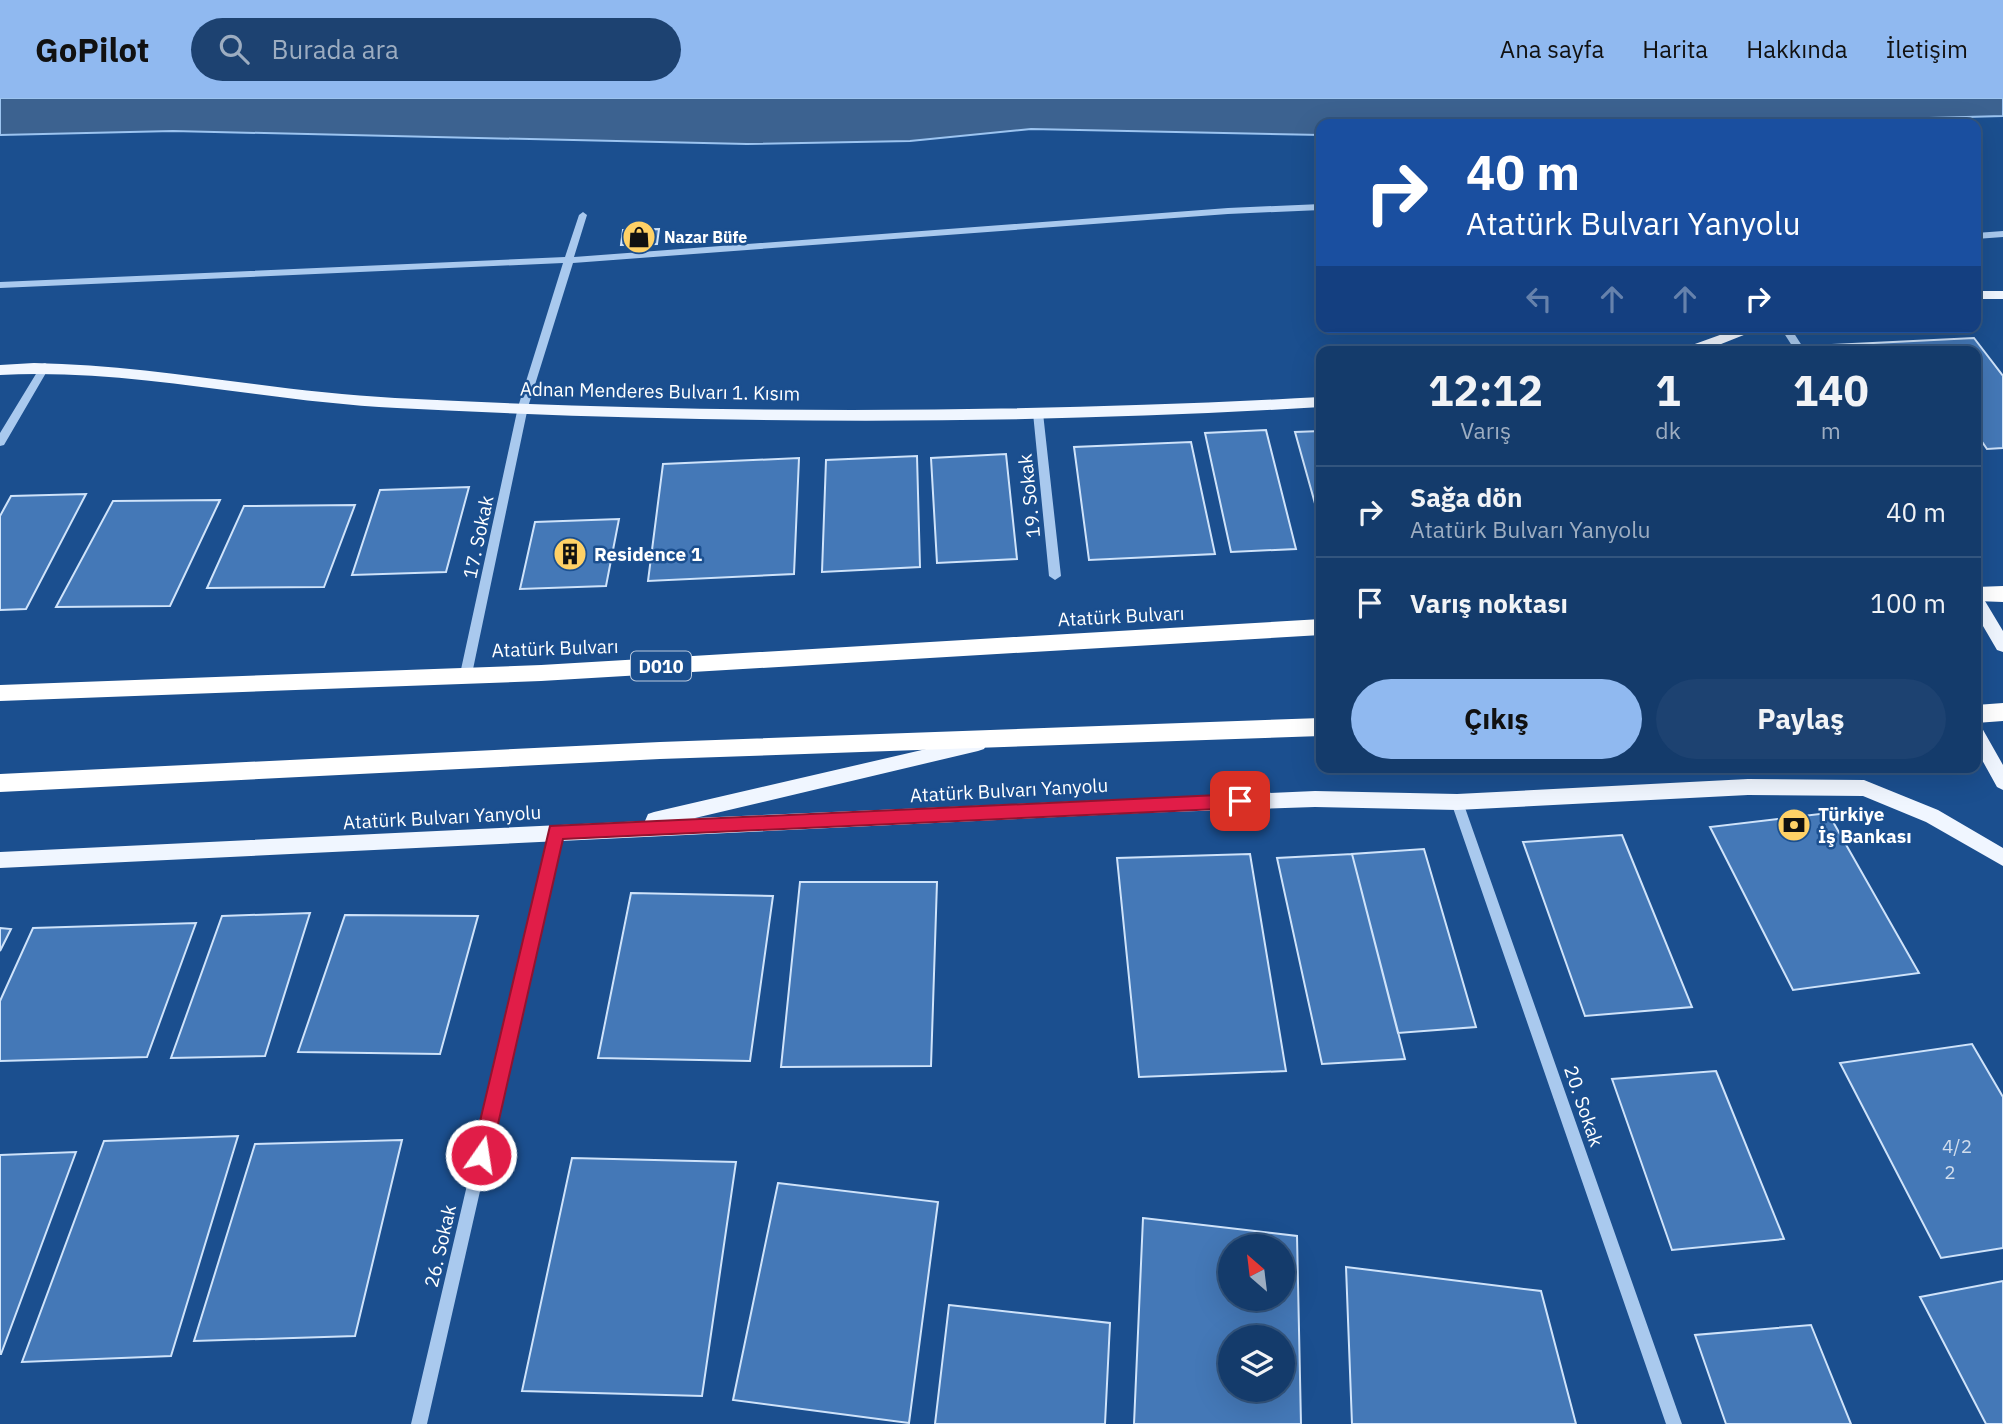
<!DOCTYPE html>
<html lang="tr">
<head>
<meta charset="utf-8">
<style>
	:root { --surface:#143b6b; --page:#1d4271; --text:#f1f3f6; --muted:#9dadc1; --line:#33557e; --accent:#90b9f0 }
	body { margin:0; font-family:"IBM Plex Sans",sans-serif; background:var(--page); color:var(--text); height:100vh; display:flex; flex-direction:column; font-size:26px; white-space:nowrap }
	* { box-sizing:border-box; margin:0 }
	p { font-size:23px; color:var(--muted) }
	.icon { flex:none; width:38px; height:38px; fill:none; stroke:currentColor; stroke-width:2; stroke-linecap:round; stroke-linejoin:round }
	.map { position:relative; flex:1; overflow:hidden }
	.sheet { position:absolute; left:1316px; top:248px; width:665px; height:427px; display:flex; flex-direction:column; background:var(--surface); border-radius:14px; box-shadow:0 7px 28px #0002,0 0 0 2px var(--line) }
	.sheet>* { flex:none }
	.hud { position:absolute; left:1316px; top:21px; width:665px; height:214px; border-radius:14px; box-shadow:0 7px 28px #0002,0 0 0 2px var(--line); background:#1a4fa0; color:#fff; overflow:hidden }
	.needle { width:46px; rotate:332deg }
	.controls { position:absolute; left:1218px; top:1136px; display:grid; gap:14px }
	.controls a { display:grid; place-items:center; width:77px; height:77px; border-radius:50%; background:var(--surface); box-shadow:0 7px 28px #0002,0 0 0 2px var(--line); font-size:35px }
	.pin { position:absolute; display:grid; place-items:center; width:60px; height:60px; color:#fff; margin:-30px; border-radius:14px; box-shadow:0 4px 10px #0006 }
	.me { position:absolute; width:77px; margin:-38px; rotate:13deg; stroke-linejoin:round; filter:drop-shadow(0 0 5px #0008) }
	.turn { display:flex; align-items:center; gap:24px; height:147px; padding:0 35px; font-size:32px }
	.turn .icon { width:91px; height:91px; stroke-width:2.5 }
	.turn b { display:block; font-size:49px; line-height:60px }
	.lanes { display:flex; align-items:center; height:66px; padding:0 35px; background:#0003; justify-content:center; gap:35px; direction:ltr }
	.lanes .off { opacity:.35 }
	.eta { display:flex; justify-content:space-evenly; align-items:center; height:119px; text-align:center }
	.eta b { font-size:42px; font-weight:700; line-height:49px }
	.primary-button { display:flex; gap:14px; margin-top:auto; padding:14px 35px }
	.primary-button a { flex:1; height:80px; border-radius:42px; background:var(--accent); color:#111; font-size:28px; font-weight:700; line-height:80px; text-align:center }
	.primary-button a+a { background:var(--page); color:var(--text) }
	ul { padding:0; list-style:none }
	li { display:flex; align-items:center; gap:21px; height:91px; padding:0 35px; border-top:2px solid var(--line) }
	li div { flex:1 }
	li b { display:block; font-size:26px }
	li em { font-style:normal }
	header { display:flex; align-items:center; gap:42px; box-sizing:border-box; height:98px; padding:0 35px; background:var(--accent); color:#111 }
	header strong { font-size:33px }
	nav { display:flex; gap:38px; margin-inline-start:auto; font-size:24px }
	.search { width:490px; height:63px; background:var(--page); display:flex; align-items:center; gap:18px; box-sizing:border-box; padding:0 24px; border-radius:38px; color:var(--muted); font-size:26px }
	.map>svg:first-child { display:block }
</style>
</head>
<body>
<header>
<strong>GoPilot</strong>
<div class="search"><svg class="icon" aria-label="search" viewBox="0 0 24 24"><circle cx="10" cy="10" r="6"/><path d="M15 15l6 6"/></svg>Burada ara</div>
<nav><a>Ana sayfa</a><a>Harita</a><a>Hakkında</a><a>İletişim</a></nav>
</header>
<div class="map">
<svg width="2003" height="1326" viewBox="0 0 2003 1326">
	<rect width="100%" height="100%" fill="#1b4f8f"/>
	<path fill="#3c6290" stroke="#9cc4f0" stroke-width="2" d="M0 0H2003V18L1892 21 1806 20 1698 26H1321V37L1031 31 910 43 747 46 173 33 0 37Z"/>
	<path fill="#4478b7" stroke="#cfe3fa" stroke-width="2" fill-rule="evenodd" d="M659 131 657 146 621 147 623 132Z
		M1974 240 2003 278V350L1987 351 1976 335V254H1817L1813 248Z
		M1266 332 1296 451 1231 454 1205 335Z
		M1321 333V427L1295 334Z
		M1191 344 1215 456 1089 462 1074 349Z
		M1006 356 1017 461 937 465 931 360Z
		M917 358 920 469 822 474 826 362Z
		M799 360 794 476 648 483 663 366Z
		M469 389 446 474 352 477 380 392Z
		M86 396 26 511 0 512V418L11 398Z
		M220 402 170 508 56 509 113 403Z
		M355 407 324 489 207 490 244 408Z
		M619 421 606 488 520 491 535 424Z
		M1828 715 1919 875 1793 892 1710 729Z
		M1622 737 1692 909 1585 918 1523 744Z
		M1424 751 1476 929 1398 935 1352 756Z
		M1250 756 1286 973 1139 979 1117 760Z
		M1352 756 1405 961 1322 966 1277 760Z
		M800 784H937L931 968 781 969Z
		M631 795 773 798 750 963 598 960Z
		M310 815 265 958 171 960 222 818Z
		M345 817 478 818 440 956 298 954Z
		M196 825 147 959 0 963V903L33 830Z
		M0 830 11 831 0 853Z
		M1972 946 2003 999V1150L1941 1160 1840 965Z
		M1716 973 1784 1141 1672 1152 1612 981Z
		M238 1038 171 1258 22 1264 104 1043Z
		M402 1042 355 1238 194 1243 255 1046Z
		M76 1054 1 1256H0V1057Z
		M572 1060 736 1064 702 1298 522 1293Z
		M778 1085 938 1104 909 1325 733 1302Z
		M1143 1120 1297 1138 1301 1326H1134ZM1230 1148H1283V1200H1230ZM1230 1239H1283V1292H1230Z
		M1346 1169 1541 1193 1576 1326H1352Z
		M2003 1183V1326H1986L1920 1199Z
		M949 1207 1110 1225 1105 1326H935Z
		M1811 1227 1851 1326H1726L1695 1237Z"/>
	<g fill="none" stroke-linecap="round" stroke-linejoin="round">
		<path fill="#a9c9ee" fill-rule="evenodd" d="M1321 106V112L1228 116 573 165 528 309 472 576 470 579H462L460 576 518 309 563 165 0 190V184L565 159 579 117 583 114 587 117 574 159 1228 110Z
			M2003 133V139L1976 141V135Z
			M1780 229H1790L1806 254H1796Z
			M45 265 50 268 4 347 0 348V335L42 266Z
			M1038 311 1043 315 1061 478 1055 482 1049 478 1033 315Z
			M1457 698 1461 700 1463 704 1682 1326H1666L1451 704 1453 700Z
			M556 727 560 729 562 733 427 1326H411L550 733 552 729Z"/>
		<path fill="#f0f6ff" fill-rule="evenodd" d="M1976 193H2003V201H1976Z
			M1742 229H1764L1701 254H1679L1681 251Z
			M34 265C155 267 274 294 395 300 704 316 1013 316 1321 299V309C1014 328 705 326 397 310 264 304 133 270 0 277V267Z
			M1976 496 1982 498 2003 533V554L1997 552 1976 516Z
			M1976 628 1982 630 2003 667V692L1997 689 1976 651Z
			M978 639 984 641 987 646 984 651 978 653 695 720 1315 693 1457 696 1748 681 1864 682 1938 712 2003 750V768L1926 724 1863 698 1748 697 1457 712 1315 709 1140 715 0 770V754L645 723 648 716 654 714Z"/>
		<path fill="#fff" fill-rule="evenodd" d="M2003 488V504L1976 503V489Z
			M1321 521V537L541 583 0 603V587L541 567Z
			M2003 605V623L1976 625V607Z
			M1321 620V638L660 661 0 694V676L660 644Z"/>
	</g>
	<path fill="#e11d48" stroke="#92132f" stroke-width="2" d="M1240 696 1246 698 1248 703 1246 708 1240 710 563 741 491 1057 488 1063 481 1066 474 1063 472 1057 550 728Z"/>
	<defs>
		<symbol id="shop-disc" viewBox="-11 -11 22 22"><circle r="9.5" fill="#ffd166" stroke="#1b4f8f"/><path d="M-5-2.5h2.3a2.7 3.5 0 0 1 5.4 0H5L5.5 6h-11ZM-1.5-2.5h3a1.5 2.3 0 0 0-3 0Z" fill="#111"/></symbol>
		<symbol id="building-disc" viewBox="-11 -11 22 22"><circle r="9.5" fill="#ffd166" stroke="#1b4f8f"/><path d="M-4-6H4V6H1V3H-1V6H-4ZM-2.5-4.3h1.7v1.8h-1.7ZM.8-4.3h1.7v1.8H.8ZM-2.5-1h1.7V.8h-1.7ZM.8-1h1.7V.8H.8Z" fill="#111"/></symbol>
		<symbol id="bank-disc" viewBox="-11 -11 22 22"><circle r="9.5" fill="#ffd166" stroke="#1b4f8f"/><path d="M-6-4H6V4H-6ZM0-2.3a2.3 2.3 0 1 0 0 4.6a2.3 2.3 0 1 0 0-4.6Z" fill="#111"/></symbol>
	</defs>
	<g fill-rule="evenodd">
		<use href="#shop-disc" x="620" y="120" width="38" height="38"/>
		<use href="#building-disc" x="551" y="437" width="38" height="38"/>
		<use href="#bank-disc" x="1775" y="708" width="38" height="38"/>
	</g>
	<g text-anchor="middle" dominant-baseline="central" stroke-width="5" stroke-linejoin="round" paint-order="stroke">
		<g font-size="16" font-weight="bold" fill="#fff" stroke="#1b4f8f" text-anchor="start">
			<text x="664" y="139">Nazar Büfe</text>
		</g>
		<rect fill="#1b4f8f" stroke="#bbcadd" stroke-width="2" x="631" y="553.5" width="60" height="29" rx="5"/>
		<g font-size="18" font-weight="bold" fill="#fff">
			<text x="661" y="568">D010</text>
		</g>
		<g font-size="19" fill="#fff" stroke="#1b4f8f">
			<text transform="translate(660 293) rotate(1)">Adnan Menderes Bulvarı 1. Kısım</text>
			<text transform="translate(1029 398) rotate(-96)">19. Sokak</text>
			<text transform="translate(478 439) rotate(-78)">17. Sokak</text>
			<text transform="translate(1121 518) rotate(-3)">Atatürk Bulvarı</text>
			<text transform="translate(555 550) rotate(-2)">Atatürk Bulvarı</text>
			<text transform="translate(1009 692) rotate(-3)">Atatürk Bulvarı Yanyolu</text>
			<text transform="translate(442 719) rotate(-3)">Atatürk Bulvarı Yanyolu</text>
			<text transform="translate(1584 1008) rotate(71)">20. Sokak</text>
			<text transform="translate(440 1148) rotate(-77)">26. Sokak</text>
		</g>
		<g font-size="19" font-weight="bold" fill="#fff" stroke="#1b4f8f" text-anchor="start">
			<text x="594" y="456">Residence 1</text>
			<text x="1818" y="716">Türkiye<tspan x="1818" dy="22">İş Bankası</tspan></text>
		</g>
		<g font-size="19" fill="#d0dded">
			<text x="1957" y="1048">4/2</text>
			<text x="1950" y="1074">2</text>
		</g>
	</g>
</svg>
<div class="controls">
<a><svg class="needle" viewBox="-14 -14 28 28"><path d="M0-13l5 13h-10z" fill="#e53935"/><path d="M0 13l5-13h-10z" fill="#9dadc1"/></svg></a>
<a><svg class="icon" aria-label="layers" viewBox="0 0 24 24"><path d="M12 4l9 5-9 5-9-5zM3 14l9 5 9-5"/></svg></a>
</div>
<div class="pin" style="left:1240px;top:703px;background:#d93025"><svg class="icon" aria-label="arrive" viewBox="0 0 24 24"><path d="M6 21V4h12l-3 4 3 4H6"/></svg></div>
<svg class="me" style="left:481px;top:1057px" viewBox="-20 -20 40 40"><circle r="17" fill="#e11d48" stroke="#fff" stroke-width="3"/><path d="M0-11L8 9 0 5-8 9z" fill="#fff"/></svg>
<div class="hud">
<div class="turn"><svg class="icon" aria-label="right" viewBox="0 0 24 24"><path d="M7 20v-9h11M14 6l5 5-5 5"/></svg><div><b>40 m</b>Atatürk Bulvarı Yanyolu</div></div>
<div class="lanes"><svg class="icon off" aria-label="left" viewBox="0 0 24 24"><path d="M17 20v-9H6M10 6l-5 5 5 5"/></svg><svg class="icon off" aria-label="ahead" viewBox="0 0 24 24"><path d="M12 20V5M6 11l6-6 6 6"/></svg><svg class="icon off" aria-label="ahead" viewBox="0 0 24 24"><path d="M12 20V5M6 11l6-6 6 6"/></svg><svg class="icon" aria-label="right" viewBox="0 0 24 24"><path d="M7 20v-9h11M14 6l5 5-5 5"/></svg></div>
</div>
<section class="sheet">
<div class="eta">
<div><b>12:12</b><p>Varış</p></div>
<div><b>1</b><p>dk</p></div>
<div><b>140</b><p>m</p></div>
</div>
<ul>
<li><svg class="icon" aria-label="right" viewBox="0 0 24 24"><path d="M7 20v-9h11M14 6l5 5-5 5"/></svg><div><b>Sağa dön</b><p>Atatürk Bulvarı Yanyolu</p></div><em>40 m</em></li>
<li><svg class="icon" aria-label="arrive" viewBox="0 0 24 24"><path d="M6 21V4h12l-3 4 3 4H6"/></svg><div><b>Varış noktası</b></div><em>100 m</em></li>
</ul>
<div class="primary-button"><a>Çıkış</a><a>Paylaş</a></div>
</section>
</div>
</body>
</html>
